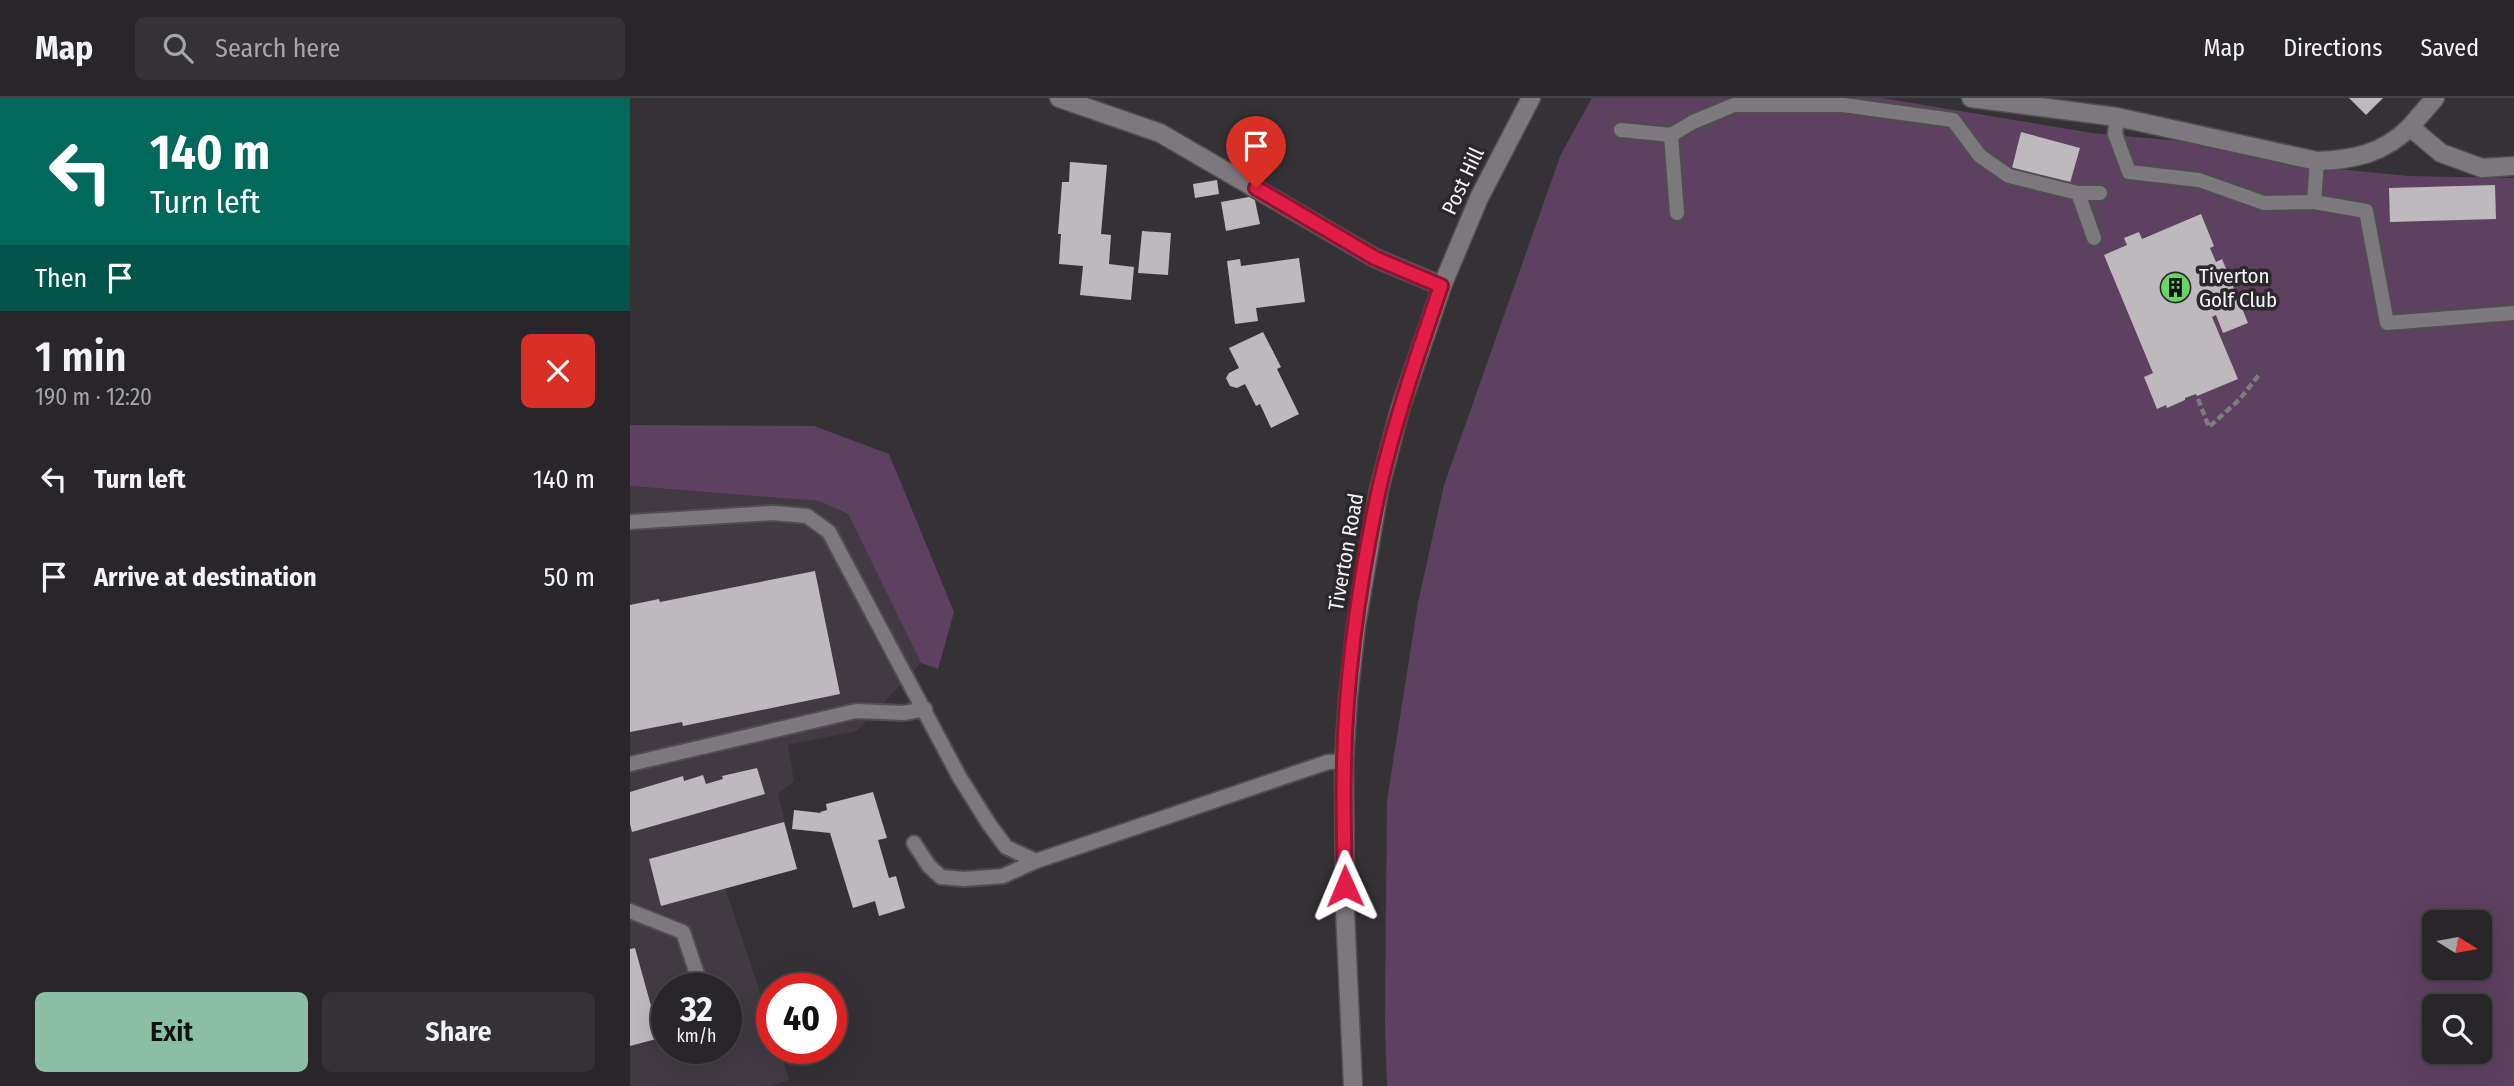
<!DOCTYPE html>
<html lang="en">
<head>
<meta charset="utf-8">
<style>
	:root { --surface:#282628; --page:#343234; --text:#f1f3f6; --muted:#a5a5a8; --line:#444345; --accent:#8abfa5 }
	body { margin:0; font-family:"Fira Sans Condensed",sans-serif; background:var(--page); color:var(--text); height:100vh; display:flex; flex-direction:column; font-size:26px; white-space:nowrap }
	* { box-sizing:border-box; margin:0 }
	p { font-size:23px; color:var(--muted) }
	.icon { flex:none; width:38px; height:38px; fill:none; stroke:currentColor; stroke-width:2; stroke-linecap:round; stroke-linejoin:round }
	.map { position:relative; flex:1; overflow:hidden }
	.panel { display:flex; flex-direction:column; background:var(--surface); width:630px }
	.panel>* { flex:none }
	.hud { background:#00695c; color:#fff; overflow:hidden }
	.needle { width:46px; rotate:101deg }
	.buttons { position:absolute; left:1792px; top:812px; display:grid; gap:14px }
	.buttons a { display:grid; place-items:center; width:70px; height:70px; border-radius:10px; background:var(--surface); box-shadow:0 7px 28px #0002,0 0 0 2px var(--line); font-size:35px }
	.speed { position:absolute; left:21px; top:875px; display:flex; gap:14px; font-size:35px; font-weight:700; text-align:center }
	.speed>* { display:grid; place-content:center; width:91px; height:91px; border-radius:50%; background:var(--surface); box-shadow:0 7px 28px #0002,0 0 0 2px var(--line); line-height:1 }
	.speed small { font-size:18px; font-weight:400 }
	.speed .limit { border:10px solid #d22; background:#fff; color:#111 }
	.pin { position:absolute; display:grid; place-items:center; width:60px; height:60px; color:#fff; margin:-72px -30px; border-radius:50% 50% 50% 0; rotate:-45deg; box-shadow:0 0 7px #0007 }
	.pin .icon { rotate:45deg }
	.me { position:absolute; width:77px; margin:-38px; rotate:359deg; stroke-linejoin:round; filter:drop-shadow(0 0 5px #0008) }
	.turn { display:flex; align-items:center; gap:24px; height:147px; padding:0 35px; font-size:32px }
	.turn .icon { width:91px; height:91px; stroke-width:2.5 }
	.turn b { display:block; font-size:49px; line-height:60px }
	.then { display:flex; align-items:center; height:66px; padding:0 35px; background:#0003; gap:14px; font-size:26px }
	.round { display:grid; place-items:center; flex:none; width:74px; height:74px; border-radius:10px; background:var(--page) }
	.summary { display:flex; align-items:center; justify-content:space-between; height:119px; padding:0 35px }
	h1 { font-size:42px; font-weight:600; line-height:52px }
	.primary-button { display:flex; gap:14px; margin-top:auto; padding:14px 35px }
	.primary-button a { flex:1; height:80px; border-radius:10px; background:var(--accent); color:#111; font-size:28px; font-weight:600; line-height:80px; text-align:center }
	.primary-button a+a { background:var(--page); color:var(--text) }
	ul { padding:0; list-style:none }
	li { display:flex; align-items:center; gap:21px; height:98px; padding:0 35px }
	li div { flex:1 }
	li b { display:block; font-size:26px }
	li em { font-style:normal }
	header { display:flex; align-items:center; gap:42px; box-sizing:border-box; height:98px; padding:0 35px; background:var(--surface); border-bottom:2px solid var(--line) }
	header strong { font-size:33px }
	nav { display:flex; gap:38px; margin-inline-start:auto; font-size:24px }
	.search { width:490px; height:63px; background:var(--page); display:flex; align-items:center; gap:18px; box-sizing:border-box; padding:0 24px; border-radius:10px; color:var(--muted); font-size:26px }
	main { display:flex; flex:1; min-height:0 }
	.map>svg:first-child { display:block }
</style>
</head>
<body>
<header>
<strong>Map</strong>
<div class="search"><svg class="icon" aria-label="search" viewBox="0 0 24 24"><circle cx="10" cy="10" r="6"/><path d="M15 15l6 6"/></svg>Search here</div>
<nav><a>Map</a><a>Directions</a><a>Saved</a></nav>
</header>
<main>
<section class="panel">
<div class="hud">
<div class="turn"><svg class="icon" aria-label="left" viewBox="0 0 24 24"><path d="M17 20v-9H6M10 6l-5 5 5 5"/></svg><div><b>140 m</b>Turn left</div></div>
<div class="then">Then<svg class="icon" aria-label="arrive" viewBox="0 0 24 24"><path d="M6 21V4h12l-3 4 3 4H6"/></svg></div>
</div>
<div class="summary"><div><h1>1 min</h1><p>190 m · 12:20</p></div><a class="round" style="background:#d93025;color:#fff"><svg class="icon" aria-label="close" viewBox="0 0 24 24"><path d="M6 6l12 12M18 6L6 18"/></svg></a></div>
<ul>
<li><svg class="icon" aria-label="left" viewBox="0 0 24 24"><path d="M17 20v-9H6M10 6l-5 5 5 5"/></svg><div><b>Turn left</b></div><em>140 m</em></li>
<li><svg class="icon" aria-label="arrive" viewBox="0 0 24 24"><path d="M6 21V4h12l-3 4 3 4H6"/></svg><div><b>Arrive at destination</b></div><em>50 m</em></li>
</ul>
<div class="primary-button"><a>Exit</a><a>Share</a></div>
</section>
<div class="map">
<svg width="1884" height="988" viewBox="0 0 1884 988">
	<rect width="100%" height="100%" fill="#353235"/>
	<path fill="#413a42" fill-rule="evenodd" d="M0 388 189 403 218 416 291 565 227 633 158 647 164 683 148 696 167 771 95 790 142 930V950H149L159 982 141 988H0ZM37 891H96V950H37Z"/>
	<path fill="#5e4061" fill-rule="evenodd" d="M962 0H1252L1462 35 1595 47 1667 67 1779 78 1884 80V988H757L755 926 757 702 788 505 814 387 931 56ZM1804 824H1850V870H1804ZM1804 908H1850V954H1804Z
		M0 327 184 328 259 356 324 514 308 571 291 565 218 416 189 403 0 388Z"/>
	<path fill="#bdb9bd" d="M1719 0H1753L1736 17Z
		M1391 34 1450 50 1440 85 1382 70Z
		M440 64 477 67 471 136 481 137 479 166 504 169 501 202 450 197 453 168 429 166 431 136H428L432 84H439Z
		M587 82 589 96 565 100 563 86Z
		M1865 87 1866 121 1760 124 1759 90Z
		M624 98 630 126 596 133 591 104Z
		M1571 116 1584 148 1580 150 1586 164 1592 161 1618 225 1593 235 1586 217 1582 219 1608 281 1567 298 1566 296 1555 300V302L1537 310 1536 307 1527 311 1514 279 1523 275 1474 157 1497 147 1494 140 1509 134 1512 141Z
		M512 133 541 135 538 177 508 175Z
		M669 160 675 204 626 210 628 223 605 226 597 163 610 161 611 168Z
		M633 234 651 269 647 271 669 316 641 330 630 306 626 308 615 286 607 290 600 288 596 280 599 275 609 270 599 250Z
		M185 473 210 596 53 628 52 624 0 634V507L29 501 30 504Z
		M127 670 135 696 2 734 0 726V694L53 678 54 683 73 677 76 686 93 681 92 678Z
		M243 694 257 740 248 742 259 780 266 778 275 810 249 818 245 803 223 810 200 735 162 731 164 712 191 715 190 714 197 712 196 706Z
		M154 724 167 771 31 808 19 761Z
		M5 850 30 940 0 948V851Z"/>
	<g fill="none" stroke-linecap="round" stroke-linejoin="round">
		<defs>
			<path id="lane" d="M1487 19 1485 36 1499 74 1569 82 1634 105 1684 104 1736 113 1757 225 1884 215
				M991 32 1041 37 1063 24 1104 7H1213L1323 22 1350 58 1379 78 1448 95
				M1041 37 1047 115
				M1684 104 1687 63
				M1464 140 1448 95H1470
				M0 424 143 415 177 418 199 434 330 680 359 726 376 749 406 763 698 664 714 663
				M0 666 226 613 274 615 295 611
				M284 745 299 768 311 779 334 781 373 778 406 763
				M0 813 53 834 72 891"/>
			<path id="street" d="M429 0 530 35 745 160 812 188
				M1341 0 1487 19 1687 63C1724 62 1754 55 1780 29L1811 55 1852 70 1884 68
				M1780 29 1805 0"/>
			<path id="secondary" d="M723 988 715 813 714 663 718 600 726 528 749 392 770 311 812 188 849 100 901 0"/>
		</defs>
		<use href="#lane" stroke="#504e50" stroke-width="18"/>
		<use href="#street" stroke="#504e50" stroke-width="21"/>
		<use href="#secondary" stroke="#504e50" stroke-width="21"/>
		<path stroke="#7d7b7e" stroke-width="4.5" stroke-dasharray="7 3.5" stroke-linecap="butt" d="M1568 301 1579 329 1609 302 1629 277"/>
		<use href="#lane" stroke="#7c797c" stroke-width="14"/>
		<use href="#street" stroke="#7c797c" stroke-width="18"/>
		<use href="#secondary" stroke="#7c797c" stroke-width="18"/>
	</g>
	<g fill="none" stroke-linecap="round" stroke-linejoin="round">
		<defs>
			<path id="route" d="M626 90 745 160 811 188C788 255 765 322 749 391 730 479 716 575 714 665 713 706 714 747 715 788"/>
		</defs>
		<use href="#route" stroke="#92132f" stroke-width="18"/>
		<use href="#route" stroke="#e11d48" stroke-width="12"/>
	</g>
	<defs>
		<symbol id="building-disc" viewBox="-11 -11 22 22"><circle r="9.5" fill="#67d466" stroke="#2b282b"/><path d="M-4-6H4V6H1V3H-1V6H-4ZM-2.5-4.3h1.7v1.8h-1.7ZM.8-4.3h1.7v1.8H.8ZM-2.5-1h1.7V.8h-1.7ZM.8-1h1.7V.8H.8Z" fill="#111"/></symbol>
	</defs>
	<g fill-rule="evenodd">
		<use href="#building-disc" x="1528" y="172" width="35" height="35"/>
	</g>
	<g text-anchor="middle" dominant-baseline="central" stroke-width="7" stroke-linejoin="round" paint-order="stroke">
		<g font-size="21" fill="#f4f3f5" stroke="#2b282b">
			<text transform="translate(833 83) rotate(-65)">Post Hill</text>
			<text transform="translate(716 454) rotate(-80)">Tiverton Road</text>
		</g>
		<g font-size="21" fill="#f4f3f5" stroke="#2b282b" text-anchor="start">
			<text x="1569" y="178">Tiverton<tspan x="1569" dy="24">Golf Club</tspan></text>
		</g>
	</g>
</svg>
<div class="buttons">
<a><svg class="needle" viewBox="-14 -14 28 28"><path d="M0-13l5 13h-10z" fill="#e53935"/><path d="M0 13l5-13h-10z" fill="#a5a5a8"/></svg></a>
<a><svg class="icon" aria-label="search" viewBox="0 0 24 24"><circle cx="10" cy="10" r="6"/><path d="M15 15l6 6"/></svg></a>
</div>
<div class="speed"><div>32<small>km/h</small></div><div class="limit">40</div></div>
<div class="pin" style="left:626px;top:90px;background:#d93025"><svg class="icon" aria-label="arrive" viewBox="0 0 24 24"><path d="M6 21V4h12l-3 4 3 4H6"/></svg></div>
<svg class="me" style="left:715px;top:788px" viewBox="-20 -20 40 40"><path d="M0-17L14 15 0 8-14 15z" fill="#e11d48" stroke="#fff" stroke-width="4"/></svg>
</div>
</main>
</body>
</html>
